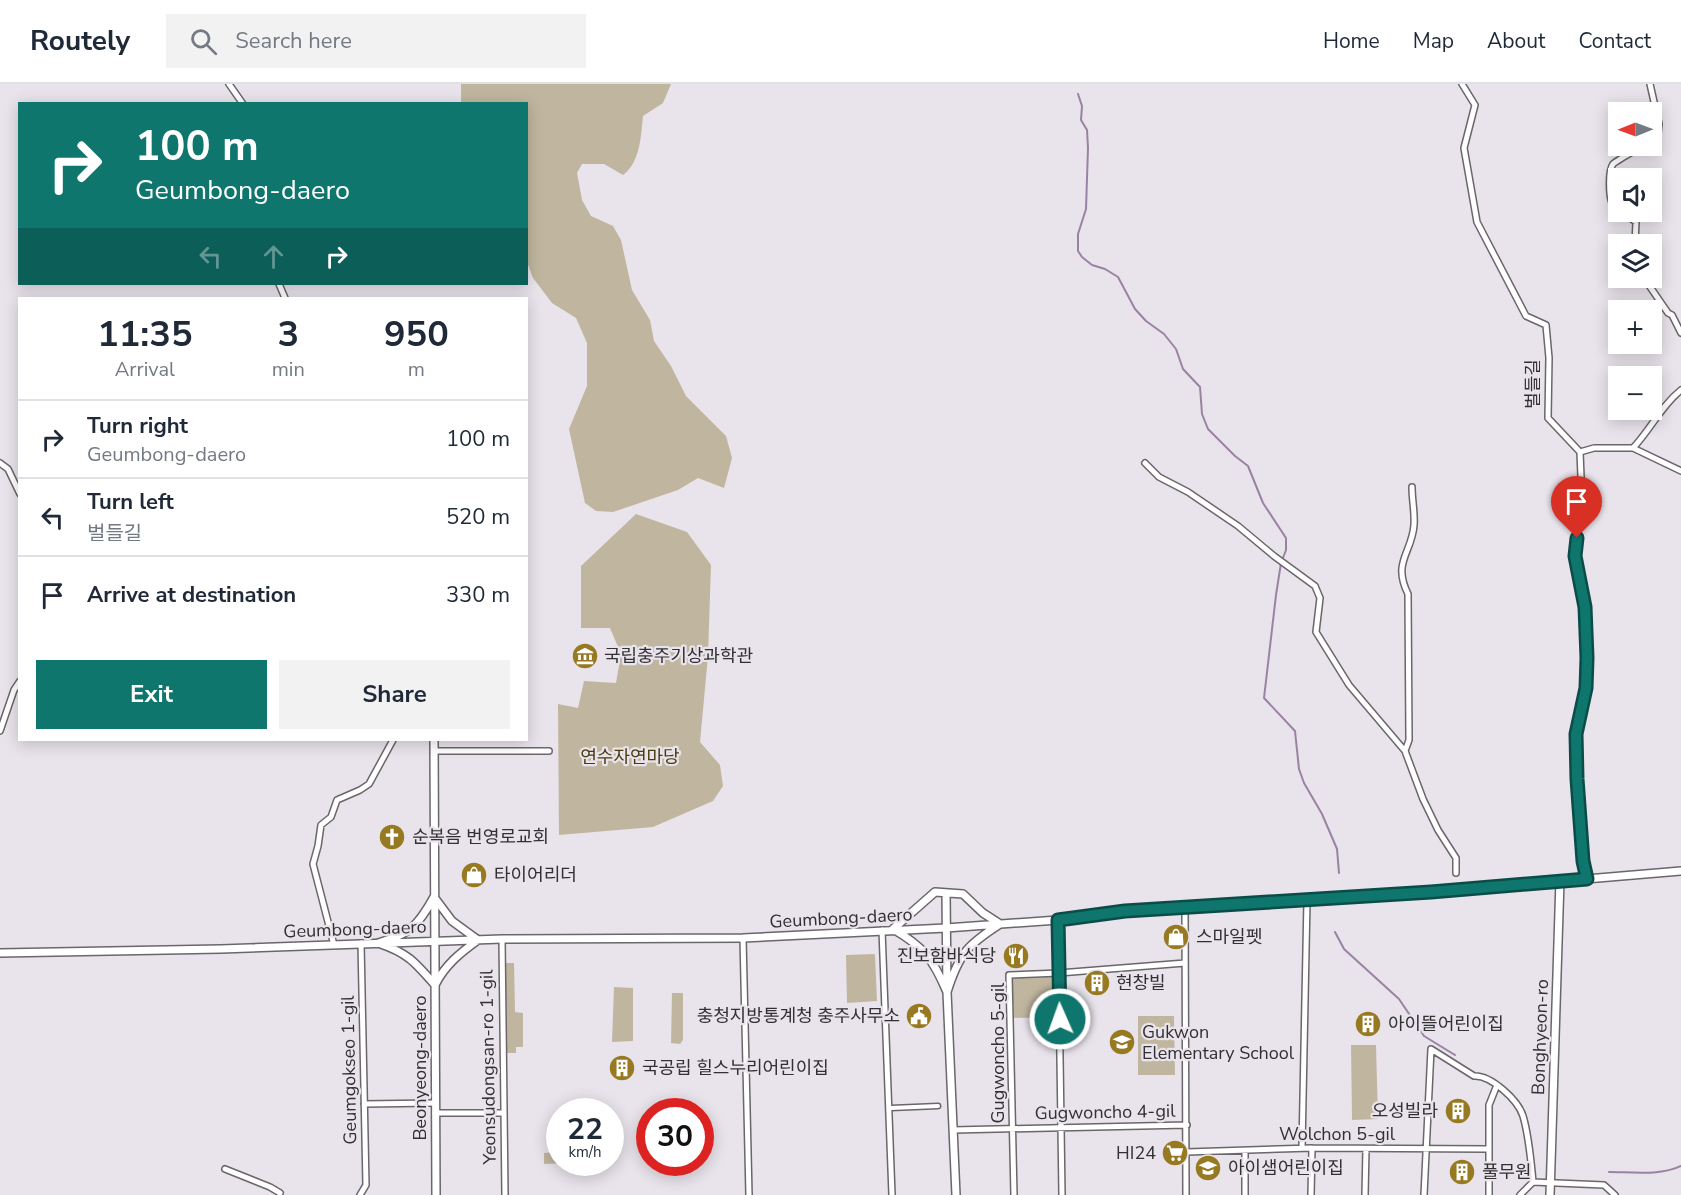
<!DOCTYPE html>
<html lang="en">
<head>
<meta charset="utf-8">
<style>
	:root { --surface:#fff; --page:#f2f2f3; --text:#1f2937; --muted:#747a83; --line:#e0e1e3; --accent:#0f766e }
	body { margin:0; font-family:"Nunito Sans","Noto Sans KR",sans-serif; background:var(--page); color:var(--text); height:100vh; display:flex; flex-direction:column; font-size:22px; white-space:nowrap }
	* { box-sizing:border-box; margin:0 }
	p { font-size:20px; color:var(--muted) }
	.icon { flex:none; width:33px; height:33px; fill:none; stroke:currentColor; stroke-width:2; stroke-linecap:round; stroke-linejoin:round }
	.map { position:relative; flex:1; overflow:hidden }
	.sheet { position:absolute; left:18px; top:213px; width:510px; height:444px; display:flex; flex-direction:column; background:var(--surface); border-radius:0px; box-shadow:0 3px 15px #0003 }
	.sheet>* { flex:none }
	.hud { position:absolute; left:18px; top:18px; width:510px; height:183px; border-radius:0px; box-shadow:0 3px 15px #0003; background:#0f766e; color:#fff; overflow:hidden }
	.needle { width:39px; rotate:269deg }
	.buttons { position:absolute; left:1608px; top:18px; display:grid; gap:12px }
	.buttons a { display:grid; place-items:center; width:54px; height:54px; border-radius:0px; background:var(--surface); box-shadow:0 3px 15px #0003; font-size:30px }
	.speed { position:absolute; left:546px; top:1014px; display:flex; gap:12px; font-size:30px; font-weight:700; text-align:center }
	.speed>* { display:grid; place-content:center; width:78px; height:78px; border-radius:50%; background:var(--surface); box-shadow:0 3px 15px #0003; line-height:1 }
	.speed small { font-size:15px; font-weight:400 }
	.speed .limit { border:9px solid #d22; background:#fff; color:#111 }
	.pin { position:absolute; display:grid; place-items:center; width:51px; height:51px; color:#fff; margin:-62px -26px; border-radius:50% 50% 50% 0; rotate:-45deg; box-shadow:0 0 6px #0007 }
	.pin .icon { rotate:45deg }
	.me { position:absolute; width:66px; margin:-33px; rotate:358deg; stroke-linejoin:round; filter:drop-shadow(0 0 4px #0008) }
	.turn { display:flex; align-items:center; gap:21px; height:126px; padding:0 18px; font-size:27px }
	.turn .icon { width:78px; height:78px; stroke-width:2.5 }
	.turn b { display:block; font-size:42px; line-height:51px }
	.lanes { display:flex; align-items:center; height:57px; padding:0 18px; background:#0003; justify-content:center; gap:30px; direction:ltr }
	.lanes .off { opacity:.35 }
	.eta { display:flex; justify-content:space-evenly; align-items:center; height:102px; text-align:center }
	.eta b { font-size:36px; font-weight:700; line-height:42px }
	.action { display:flex; gap:12px; margin-top:auto; padding:12px 18px }
	.action a { flex:1; height:69px; border-radius:0px; background:var(--accent); color:#fff; font-size:24px; font-weight:700; line-height:69px; text-align:center }
	.action a+a { background:var(--page); color:var(--text) }
	ul { padding:0; list-style:none }
	li { display:flex; align-items:center; gap:18px; height:78px; padding:0 18px; border-top:2px solid var(--line) }
	li div { flex:1 }
	li b { display:block; font-size:22px }
	li em { font-style:normal }
	header { display:flex; align-items:center; gap:36px; box-sizing:border-box; height:84px; padding:0 30px; background:var(--surface); border-bottom:2px solid var(--line) }
	header strong { font-size:28px }
	nav { display:flex; gap:33px; margin-inline-start:auto; font-size:21px }
	.search { width:420px; height:54px; background:var(--page); display:flex; align-items:center; gap:15px; box-sizing:border-box; padding:0 21px; border-radius:0px; color:var(--muted); font-size:22px }
	.map>svg:first-child { display:block }
</style>
</head>
<body>
<header>
<strong>Routely</strong>
<div class="search"><svg class="icon" aria-label="search" viewBox="0 0 24 24"><circle cx="10" cy="10" r="6"/><path d="M15 15l6 6"/></svg>Search here</div>
<nav><a>Home</a><a>Map</a><a>About</a><a>Contact</a></nav>
</header>
<div class="map">
<svg width="1681" height="1111" viewBox="0 0 1681 1111">
	<rect width="100%" height="100%" fill="#e9e3eb"/>
	<path fill="#c0b69f" d="M461 0H671L663 19 643 32C641 52 640 79 623 91L604 80H582L577 89 582 116 591 132 613 142 621 156 632 206 650 236 654 257 671 282 686 312 726 352 732 374 724 404 698 394 678 406 613 428 596 427 585 419 569 345 587 302V259L576 234 552 219 533 194 527 178 526 20 461 19Z
		M636 430 687 448 711 481 708 572 700 658 720 681 723 702 713 717 653 743 559 751 558 620 578 624 584 597 616 599 621 570 610 544H581V482Z
		M874 870 875 871 877 917 847 919 846 871Z
		M505 879H514L515 928 523 929V963H516V969H507Z
		M1055 892 1058 895 1059 933 1012 934 1011 895 1014 893Z
		M614 903 633 904V957L612 958Z
		M672 909H683V956L680 960 671 959Z
		M1138 932H1174L1175 991H1138Z
		M1351 961H1376L1378 1035 1352 1036Z
		M559 1068 560 1078 568 1079 544 1080V1069Z"/>
	<g fill="none" stroke-linecap="round" stroke-linejoin="round">
		<path stroke="#9a83a2" stroke-width="2" d="M1078 10 1082 22 1081 36 1087 46 1088 64 1086 125 1078 150V167L1082 173 1092 181 1105 185 1118 193 1135 225 1146 237 1164 250 1176 265 1183 285 1200 303 1202 330 1208 345 1235 372 1248 382 1263 419 1286 454V466L1281 479 1276 511 1264 614 1295 647 1299 685 1304 699 1322 730 1337 765 1339 789
			M1335 848 1344 865 1399 915 1424 952 1455 971
			M1609 1088C1631 1088 1661 1092 1681 1082"/>
		<defs>
			<path id="pedestrian" d="M891 1024 938 1022"/>
			<path id="minor" d="M229 0 243 20
				M1462 0 1475 21 1464 64 1477 138 1526 232 1546 241 1549 274 1548 334 1580 368 1582 418 1575 472 1585 523 1587 574 1586 604 1576 650 1577 695 1583 777 1586 795
				M1650 0 1659 40 1658 49 1652 54
				M1618 126C1616 124 1614 121 1612 119 1609 111 1608 87 1613 80 1616 77 1636 66 1642 62
				M1621 128 1636 138 1635 160
				M1644 194 1668 229 1672 231 1681 249
				M279 200 285 214
				M1633 364C1651 345 1661 322 1681 306
				M1580 368 1594 364H1633L1681 387
				M0 379 8 385 20 410
				M1145 379 1159 393 1188 408 1238 442 1274 472 1315 502 1320 514 1316 548 1349 601 1405 667 1423 715 1438 746 1456 774V789
				M0 647 14 606 20 597
				M434 667H549
				M1405 667 1409 656 1408 510C1392 478 1412 469 1414 441 1415 429 1412 416 1412 403
				M1185 823 1186 1111
				M1058 836 1062 1111
				M882 846 892 1111
				M743 854 749 1111
				M502 855 505 1111
				M334 861 313 780 318 762 321 741 331 733 337 716 360 706 369 700 393 656
				M364 1020 435 1019
				M435 1029H504
				M953 1046 1187 1041
				M1302 1064 1307 816
				M1187 1068 1312 1064 1488 1065
				M225 1085 270 1103 280 1109
				M1533 1098 1604 1101 1615 1111
				M360 1111 366 1101 361 859
				M1014 1111 1009 891 1059 889 1185 879
				M1245 1111V1067
				M1311 1111 1312 1064
				M1365 1111 1366 1065
				M1424 1111 1431 965 1474 992C1491 991 1518 1016 1523 1032 1529 1052 1531 1077 1533 1098L1520 1111
				M1489 1111V1021L1497 1001"/>
			<path id="tertiary" d="M434 656 436 1111
				M935 808 963 810 983 829 1000 840C967 861 959 870 947 908 933 875 924 863 893 845Z
				M946 809 947 908 956 1111
				M434 813 452 837 478 856C460 869 445 881 435 901 415 878 408 869 378 859 410 850 418 842 434 813Z
				M0 869 221 865 502 855 743 854 946 844 1058 836 1125 827 1431 808 1681 787
				M1550 1111 1560 796"/>
		</defs>
		<use href="#pedestrian" stroke="#6b666c" stroke-width="7"/>
		<use href="#minor" stroke="#6b666c" stroke-width="8"/>
		<use href="#tertiary" stroke="#6b666c" stroke-width="10"/>
		<use href="#pedestrian" stroke="#fff" stroke-width="4"/>
		<use href="#minor" stroke="#fff" stroke-width="5"/>
		<use href="#tertiary" stroke="#fff" stroke-width="7"/>
	</g>
	<g fill="none" stroke-linecap="round" stroke-linejoin="round">
		<defs>
			<path id="route" d="M1060 935 1058 836 1125 827 1431 808 1587 795 1583 777 1577 695 1576 650 1586 604 1587 574 1585 523 1575 472 1577 454"/>
		</defs>
		<use href="#route" stroke="#0a4d48" stroke-width="15"/>
		<use href="#route" stroke="#0f766e" stroke-width="10"/>
	</g>
	<defs>
		<symbol id="museum-disc" viewBox="-11 -11 22 22"><circle r="9.5" fill="#977921" stroke="#e9e3eb"/><path d="M0-6L6-3V-2H-6V-3ZM-5-1h2V3h-2ZM-1-1h2V3h-2ZM3-1h2V3H3ZM-6 4H6V6H-6Z" fill="#fff"/></symbol>
		<symbol id="church-disc" viewBox="-11 -11 22 22"><circle r="9.5" fill="#977921" stroke="#e9e3eb"/><path d="M-1.2-6h2.4v3.5h3.3v2.4h-3.3V6h-2.4V-.1h-3.3v-2.4h3.3Z" fill="#fff"/></symbol>
		<symbol id="shop-disc" viewBox="-11 -11 22 22"><circle r="9.5" fill="#977921" stroke="#e9e3eb"/><path d="M-5-2.5h2.3a2.7 3.5 0 0 1 5.4 0H5L5.5 6h-11ZM-1.5-2.5h3a1.5 2.3 0 0 0-3 0Z" fill="#fff"/></symbol>
		<symbol id="restaurant-disc" viewBox="-11 -11 22 22"><circle r="9.5" fill="#977921" stroke="#e9e3eb"/><path d="M-5-6h1v4h1v-4h1v4h1v-4h1v5L-1.5 .5V6h-2V.5L-5-1ZM5-6V6H3V1.5H1.5Q1.5-4 5-6Z" fill="#fff"/></symbol>
		<symbol id="building-disc" viewBox="-11 -11 22 22"><circle r="9.5" fill="#977921" stroke="#e9e3eb"/><path d="M-4-6H4V6H1V3H-1V6H-4ZM-2.5-4.3h1.7v1.8h-1.7ZM.8-4.3h1.7v1.8H.8ZM-2.5-1h1.7V.8h-1.7ZM.8-1h1.7V.8H.8Z" fill="#fff"/></symbol>
		<symbol id="civic-disc" viewBox="-11 -11 22 22"><circle r="9.5" fill="#977921" stroke="#e9e3eb"/><path d="M-.6-6.5H3V-4.5H.6V-3L4-1V1h2V6H-6V1h2V-1L-.6-3ZM-1.2 2.5V6h2.4V2.5Z" fill="#fff"/></symbol>
		<symbol id="school-disc" viewBox="-11 -11 22 22"><circle r="9.5" fill="#977921" stroke="#e9e3eb"/><path d="M0-5L7-2L0 1L-7-2ZM-4 1L0 2.5L4 1V4Q0 6-4 4Z" fill="#fff"/></symbol>
		<symbol id="supermarket-disc" viewBox="-11 -11 22 22"><circle r="9.5" fill="#977921" stroke="#e9e3eb"/><path d="M-6-5.5h2.5l.6 2H6L4.5 2H-2.5L-4.4-4H-6ZM-1.5 3.2a1.3 1.3 0 1 0 .1 0ZM3 3.2a1.3 1.3 0 1 0 .1 0Z" fill="#fff"/></symbol>
	</defs>
	<g fill-rule="evenodd">
		<use href="#museum-disc" x="570" y="557" width="30" height="30"/>
		<use href="#church-disc" x="377" y="738" width="30" height="30"/>
		<use href="#shop-disc" x="459" y="776" width="30" height="30"/>
		<use href="#shop-disc" x="1161" y="838" width="30" height="30"/>
		<use href="#restaurant-disc" x="1001" y="857" width="30" height="30"/>
		<use href="#building-disc" x="1082" y="884" width="30" height="30"/>
		<use href="#civic-disc" x="904" y="917" width="30" height="30"/>
		<use href="#building-disc" x="1353" y="925" width="30" height="30"/>
		<use href="#school-disc" x="1107" y="943" width="30" height="30"/>
		<use href="#building-disc" x="607" y="969" width="30" height="30"/>
		<use href="#building-disc" x="1443" y="1012" width="30" height="30"/>
		<use href="#supermarket-disc" x="1160" y="1054" width="30" height="30"/>
		<use href="#school-disc" x="1193" y="1069" width="30" height="30"/>
		<use href="#building-disc" x="1447" y="1073" width="30" height="30"/>
	</g>
	<g text-anchor="middle" dominant-baseline="central" stroke-width="4.5" stroke-linejoin="round" paint-order="stroke">
		<g font-size="18" fill="#323033" stroke="#e9e3eb">
			<text transform="translate(1533 300) rotate(-90)">벌들길</text>
			<text transform="translate(841 834) rotate(-3)">Geumbong-daero</text>
			<text transform="translate(355 845) rotate(-2)">Geumbong-daero</text>
			<text transform="translate(1540 953) rotate(-88)">Bonghyeon-ro</text>
			<text transform="translate(998 969) rotate(-90)">Gugwoncho 5-gil</text>
			<text transform="translate(488 983) rotate(-91)">Yeonsudongsan-ro 1-gil</text>
			<text transform="translate(420 984) rotate(-90)">Beonyeong-daero</text>
			<text transform="translate(349 986) rotate(-91)">Geumgokseo 1-gil</text>
			<text transform="translate(1105 1028) rotate(-1)">Gugwoncho 4-gil</text>
			<text x="1337" y="1050">Wolchon 5-gil</text>
		</g>
		<g font-size="18" fill="#323033" stroke="#e9e3eb" text-anchor="start">
			<text x="604" y="572">국립충주기상과학관</text>
			<text x="412" y="753">순복음 번영로교회</text>
			<text x="494" y="791">타이어리더</text>
			<text x="1196" y="853">스마일펫</text>
			<text x="996" y="872" text-anchor="end">진보함바식당</text>
			<text x="1116" y="899">현창빌</text>
			<text x="900" y="932" text-anchor="end">충청지방통계청 충주사무소</text>
			<text x="1388" y="940">아이뜰어린이집</text>
			<text x="1142" y="948">Gukwon<tspan x="1142" dy="21">Elementary School</tspan></text>
			<text x="642" y="984">국공립 힐스누리어린이집</text>
			<text x="1438" y="1027" text-anchor="end">오성빌라</text>
			<text x="1156" y="1069" text-anchor="end">HI24</text>
			<text x="1228" y="1084">아이샘어린이집</text>
			<text x="1482" y="1088">풀무원</text>
		</g>
		<g font-size="18" fill="#4b3b0d" stroke="#e9e3eb">
			<text x="630" y="673">연수자연마당</text>
		</g>
	</g>
</svg>
<div class="buttons">
<a><svg class="needle" viewBox="-14 -14 28 28"><path d="M0-13l5 13h-10z" fill="#e53935"/><path d="M0 13l5-13h-10z" fill="#747a83"/></svg></a>
<a><svg class="icon" aria-label="sound" viewBox="0 0 24 24"><path d="M4 9h4l5-4v14l-5-4H4zM17 9q2 3 0 6"/></svg></a>
<a><svg class="icon" aria-label="layers" viewBox="0 0 24 24"><path d="M12 4l9 5-9 5-9-5zM3 14l9 5 9-5"/></svg></a>
<a>+</a>
<a>−</a>
</div>
<div class="speed"><div>22<small>km/h</small></div><div class="limit">30</div></div>
<div class="pin" style="left:1577px;top:454px;background:#d93025"><svg class="icon" aria-label="arrive" viewBox="0 0 24 24"><path d="M6 21V4h12l-3 4 3 4H6"/></svg></div>
<svg class="me" style="left:1060px;top:935px" viewBox="-20 -20 40 40"><circle r="17" fill="#0f766e" stroke="#fff" stroke-width="3"/><path d="M0-11L8 9 0 5-8 9z" fill="#fff"/></svg>
<div class="hud">
<div class="turn"><svg class="icon" aria-label="right" viewBox="0 0 24 24"><path d="M7 20v-9h11M14 6l5 5-5 5"/></svg><div><b>100 m</b>Geumbong-daero</div></div>
<div class="lanes"><svg class="icon off" aria-label="left" viewBox="0 0 24 24"><path d="M17 20v-9H6M10 6l-5 5 5 5"/></svg><svg class="icon off" aria-label="ahead" viewBox="0 0 24 24"><path d="M12 20V5M6 11l6-6 6 6"/></svg><svg class="icon" aria-label="right" viewBox="0 0 24 24"><path d="M7 20v-9h11M14 6l5 5-5 5"/></svg></div>
</div>
<section class="sheet">
<div class="eta">
<div><b>11:35</b><p>Arrival</p></div>
<div><b>3</b><p>min</p></div>
<div><b>950</b><p>m</p></div>
</div>
<ul>
<li><svg class="icon" aria-label="right" viewBox="0 0 24 24"><path d="M7 20v-9h11M14 6l5 5-5 5"/></svg><div><b>Turn right</b><p>Geumbong-daero</p></div><em>100 m</em></li>
<li><svg class="icon" aria-label="left" viewBox="0 0 24 24"><path d="M17 20v-9H6M10 6l-5 5 5 5"/></svg><div><b>Turn left</b><p>벌들길</p></div><em>520 m</em></li>
<li><svg class="icon" aria-label="arrive" viewBox="0 0 24 24"><path d="M6 21V4h12l-3 4 3 4H6"/></svg><div><b>Arrive at destination</b></div><em>330 m</em></li>
</ul>
<div class="action"><a>Exit</a><a>Share</a></div>
</section>
</div>
</body>
</html>
